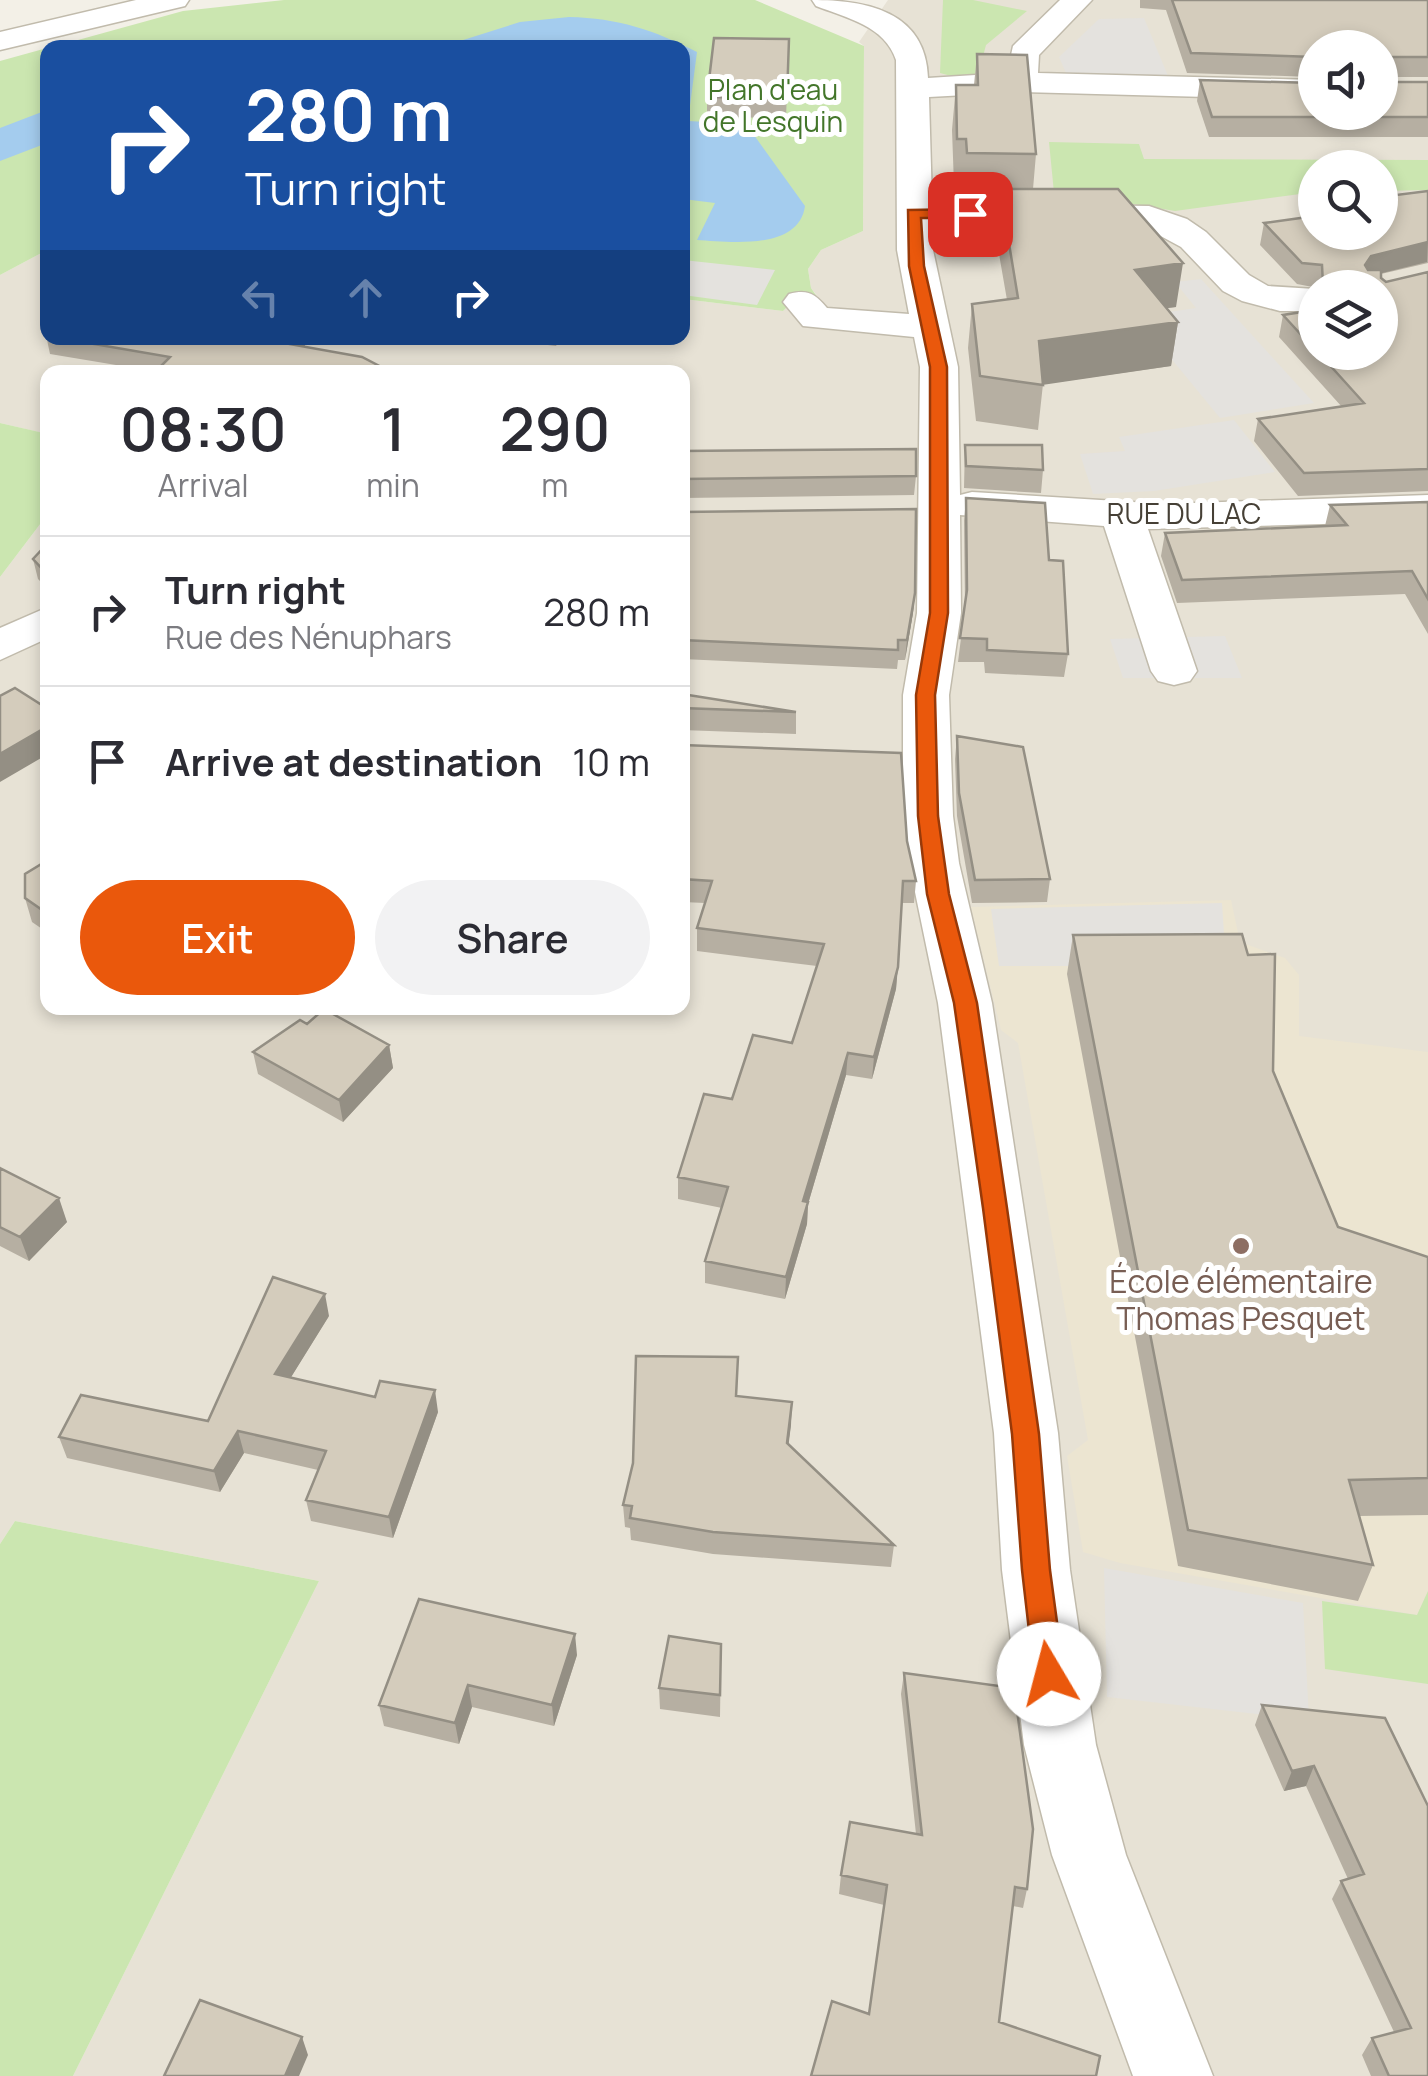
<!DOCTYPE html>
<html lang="en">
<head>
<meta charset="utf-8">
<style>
	:root { --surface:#fff; --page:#f2f2f3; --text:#2b2b33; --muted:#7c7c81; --line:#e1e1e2; --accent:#ea580c }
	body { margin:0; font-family:Manrope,sans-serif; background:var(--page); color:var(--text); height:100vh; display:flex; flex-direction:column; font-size:38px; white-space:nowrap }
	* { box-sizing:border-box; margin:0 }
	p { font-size:32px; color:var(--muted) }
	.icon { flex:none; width:55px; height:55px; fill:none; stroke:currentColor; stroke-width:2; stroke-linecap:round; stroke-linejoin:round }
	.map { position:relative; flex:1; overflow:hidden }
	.side { position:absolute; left:40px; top:365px; width:650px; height:650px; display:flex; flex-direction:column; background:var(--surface); border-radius:20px; box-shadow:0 5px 15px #0003 }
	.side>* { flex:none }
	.top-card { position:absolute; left:40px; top:40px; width:650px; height:305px; border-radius:20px; box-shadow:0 5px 15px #0003; background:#1a4fa0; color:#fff; overflow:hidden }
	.tools { position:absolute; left:1298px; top:30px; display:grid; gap:20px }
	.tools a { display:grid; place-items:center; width:100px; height:100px; border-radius:50%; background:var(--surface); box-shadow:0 5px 15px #0003; font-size:50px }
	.pin { position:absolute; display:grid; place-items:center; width:85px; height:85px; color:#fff; margin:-42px; border-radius:20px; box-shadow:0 5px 15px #0006 }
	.me { position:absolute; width:110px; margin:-55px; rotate:352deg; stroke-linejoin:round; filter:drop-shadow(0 0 8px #0008) }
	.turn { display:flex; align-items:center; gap:35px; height:210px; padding:0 40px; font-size:45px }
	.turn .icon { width:130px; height:130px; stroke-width:2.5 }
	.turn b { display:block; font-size:70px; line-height:85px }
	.lanes { display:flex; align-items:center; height:95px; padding:0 40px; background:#0003; justify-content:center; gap:50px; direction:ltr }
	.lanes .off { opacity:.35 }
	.eta { display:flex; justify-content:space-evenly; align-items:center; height:170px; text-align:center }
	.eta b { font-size:60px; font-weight:600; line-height:70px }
	.cta { display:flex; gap:20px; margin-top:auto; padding:20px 40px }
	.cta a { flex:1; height:115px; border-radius:60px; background:var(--accent); color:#fff; font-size:40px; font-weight:600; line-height:115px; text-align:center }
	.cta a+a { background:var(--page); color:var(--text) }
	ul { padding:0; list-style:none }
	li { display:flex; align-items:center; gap:30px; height:150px; padding:0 40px; border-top:2px solid var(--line) }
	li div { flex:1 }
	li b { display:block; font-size:38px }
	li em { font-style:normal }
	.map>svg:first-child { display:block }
</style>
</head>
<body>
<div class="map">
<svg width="1428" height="2076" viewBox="0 0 1428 2076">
	<rect width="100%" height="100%" fill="#f3f0e7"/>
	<path fill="#e7e2d5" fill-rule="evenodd" d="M888 0H1428V2076H73L319 1581 15 1521 0 1544V577L47 515 48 1008H682V372H48L47 434 0 423V275L47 250 48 338H682L683 299 783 311 790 304 818 297 811 288 808 269 821 250 863 231 864 46 859 42ZM1315 48H1380V112H1315ZM1315 168H1380V232H1315ZM1315 288H1380V352H1315Z"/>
	<path fill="#ece5d1" d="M1231 900 1240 942 1285 958 1299 975V1036L1428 1052V1591L1417 1615 1120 1563 1083 1552 1067 1456 1088 1440 1018 1043 1001 1030 971 907Z"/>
	<path fill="#cbe6b0" d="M284 0H755L864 46 863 231 821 250 808 269 811 288 818 298 790 304 783 311 683 299 682 48H49L183 11Z
		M943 0H973L1027 11 986 45 982 60 1007 62 966 80 940 73Z
		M47 48V250L0 275V61Z
		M1049 142 1139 144 1144 159 1428 160V190L1380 191V168H1315V192L1175 211 1127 203H1055Z
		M0 423 48 434 47 515 0 577Z
		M15 1521 319 1581 73 2076H0V1544Z
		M1428 1591V1684L1325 1669 1322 1601 1417 1615Z"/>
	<path fill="#e4e2de" d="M1144 18 1168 76 1066 73 1059 57 1099 19Z
		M683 260 775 270 757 305 683 295Z
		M1201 279 1314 403 1220 418 1160 345 1148 315 1196 308 1175 282Z
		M1234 420 1275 472 1154 491 1093 494 1080 454 1125 451 1119 437Z
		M1225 636 1242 678H1123L1110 639Z
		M1222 903 1226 966H999L991 909Z
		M1104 1568 1303 1603 1309 1720 1107 1697Z"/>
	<path fill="#a4ccee" d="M569 17C618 18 654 30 697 52L688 121 746 124 805 206C799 251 729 242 697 240L715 203 683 199 682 48 441 47 520 22Z
		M47 110V143L0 161V128Z"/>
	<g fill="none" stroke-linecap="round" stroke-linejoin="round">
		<defs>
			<path id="minor" d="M136 0H189L185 6 0 50V32Z
				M812 0C866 0 926 11 928 78L1007 73 1013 46 1060 0H1092L1039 55 1038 73 1315 80V100L1022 92 929 97 932 203 1149 206 1187 219 1206 232 1249 275 1268 286 1315 289V311H1280L1242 301 1223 291 1181 247 1144 227 932 224 933 250 958 367 960 495 972 492 1165 504 1428 495V521L1148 529 1197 671 1190 681 1174 685 1158 681 1151 671 1104 526 960 515 961 613 949 695 953 816 959 863 992 1003 1058 1433 1070 1570 1096 1745 1126 1855 1213 2076H1133L1052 1855 1024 1745 1002 1570 994 1433 938 1003 909 863 903 816V695L917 613 920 367 914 337 803 326 783 302 789 294C808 289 815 294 827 308L909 314 897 250 896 60C885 26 847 18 816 6Z
				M48 607V638L0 660V628Z"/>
		</defs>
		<use href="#minor" stroke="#c1bbac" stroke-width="3"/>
		<use href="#minor" fill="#fff" fill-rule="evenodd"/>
	</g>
	<path fill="#b6afa2" d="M1140 0H1428V77H1382V82H1428V137H1209L1197 101 1200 80 1380 112 1315 48V77L1187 73 1166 10 1140 8Z
		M789 39 786 118 707 117V97Z
		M977 54 1036 154 1033 189 1176 307 1167 308 1178 322 1171 366 1043 384 1038 430 976 421 968 348 972 304 1007 300 995 231 998 200H963L962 185H954L952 130 956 85H974Z
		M1428 191V263L1381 274V278L1386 282 1428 272V491L1298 496 1254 441 1258 419 1342 407 1279 337 1283 315 1315 310V352H1380V288H1318L1297 284 1260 245 1264 223 1315 232Z
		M48 333V338H304L305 347 391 372H158L50 354 46 335Z
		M489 338H561L556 346Z
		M965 445 1043 470 1041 493 964 488Z
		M682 451 916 476 914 495 682 498Z
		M966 498 1049 560 1068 654 1064 677 985 673 984 662H958L965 606 964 521Z
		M1428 502V634L1405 594 1177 603 1161 556 1165 533 1325 526 1330 505Z
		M682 512 915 593 913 613 905 660H898L897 669 682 659Z
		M48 543V589L38 579 33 559Z
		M682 694 796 712V734L682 730Z
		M957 736 1050 879 1047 902 972 903 957 816 955 759Z
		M682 745 907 841 916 881 914 903H902L896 989 872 1079 846 1075 808 1204 807 1224 785 1299 705 1283V1261L722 1208 678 1199V1177L732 1099 792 1043 817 966 697 951V928L705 903 683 902Z
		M48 860V933L32 922 25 898Z
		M1073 935 1273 1071 1338 1227 1428 1257V1515L1359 1516 1373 1565 1358 1601 1178 1566 1067 974Z
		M307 1024 389 1045 393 1068 343 1122 258 1074 253 1052Z
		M0 1168 67 1222 29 1261 0 1246Z
		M329 1316 291 1377 438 1412 393 1538 311 1521 306 1500 318 1470 244 1453 220 1492 67 1458 59 1437 208 1421Z
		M738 1357 737 1396 791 1425 788 1445 894 1545 891 1567 713 1554 631 1540 630 1528 625 1527 623 1505Z
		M721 1644 720 1717 660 1709 659 1688Z
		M577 1655 554 1726 472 1707 459 1744 384 1726 379 1705Z
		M904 1673 1027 1889 1023 1908 1013 1906 869 2014 884 1905 839 1894 841 1875 916 1834 901 1694Z
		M1262 1705 1385 1718 1428 2076H1371L1362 2055 1372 2038 1394 2032 1332 1899 1341 1881 1348 1879 1306 1786 1284 1791 1255 1725Z"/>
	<path fill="#948f84" d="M1428 242 1427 262 1366 277 1365 265 1371 256Z
		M1183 263 1176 307 1128 313 1135 270Z
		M1178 322 1171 366 1042 385 1039 341Z
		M294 338H304L305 347 289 344Z
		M915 593 913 613 905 660 907 640Z
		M48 726V754L0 782V754Z
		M898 967 896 989 872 1079 874 1057Z
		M389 1045 393 1068 343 1122 339 1100Z
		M848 1053 846 1075 808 1204 807 1224 785 1299 786 1277 803 1201Z
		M59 1198 67 1222 29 1261 20 1237Z
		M325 1294 329 1316 280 1395 275 1374Z
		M435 1390 438 1412 393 1538 389 1517Z
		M792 1402 791 1425 786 1465 787 1443Z
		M238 1431 244 1453 220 1492 214 1471Z
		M575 1634 577 1655 554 1726 552 1705Z
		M468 1685 472 1707 459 1744 455 1723Z
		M1314 1766 1306 1786 1284 1791 1292 1771Z
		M302 2037 308 2055 299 2076H285Z"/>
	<path fill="#d4ccbc" stroke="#948f84" stroke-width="2.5" d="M1172 0H1428V57H1382V82H1428V117H1212L1200 80 1315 83V112H1380V48H1315V57L1191 53Z
		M714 38 789 39 787 98 707 97Z
		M977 54 1027 55 1036 154 967 153 966 139H957L956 85H978Z
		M1000 189H1118L1183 263 1135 270 1178 322 1039 341 1043 385 980 376 972 304 1018 298Z
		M1428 191V242L1371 256 1365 265 1368 270H1381V278L1386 282 1428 272V469L1304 473 1258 419 1364 403 1318 352H1380V288H1325L1323 285 1322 265 1302 263 1264 223 1315 216V232H1380V197Z
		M1315 310V350L1283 315Z
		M59 338H294L289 344 362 357 391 372H180L158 369 170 357Z
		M965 445H1042L1043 470 966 466Z
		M916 449V476L682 479V451Z
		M966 498 1045 503 1049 560 1063 561 1068 654 987 650V639L960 638 967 590Z
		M1428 502V599L1412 571 1182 580 1165 533 1347 525 1330 505Z
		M916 509 915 593 907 640H898V650L682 640V512Z
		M48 543V575L33 559Z
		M15 688 48 709V726L0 754V696Z
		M682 694 796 712 682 708Z
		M957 736 1023 747 1050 879 975 880 959 793Z
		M682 745 901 753 907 841 916 881H903L898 967 874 1057 848 1053 803 1201 808 1202 786 1277 705 1261 728 1187 678 1177 704 1094 732 1099 753 1035 792 1043 824 944 697 928 712 881 682 879Z
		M48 860V914L25 898V874Z
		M1242 934 1248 955 1275 954 1273 1071 1338 1227 1428 1257V1478L1349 1480 1373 1565 1188 1530 1073 935Z
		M324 1009 389 1045 339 1100 253 1052 300 1020 307 1024Z
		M0 1168 59 1198 20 1237 0 1227Z
		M273 1277 325 1294 275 1374 375 1397 380 1381 435 1390 389 1517 306 1500 326 1451 238 1431 214 1471 59 1437 81 1395 208 1421Z
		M636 1356 738 1357 736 1396 792 1402 787 1443 894 1545 713 1532 630 1518 632 1506 623 1505 633 1463Z
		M419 1599 575 1634 552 1705 468 1685 455 1723 379 1705Z
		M669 1636 721 1644 720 1695 659 1688Z
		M904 1673 1014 1688 1033 1829 1027 1889 1015 1887 999 2022 1100 2056 1096 2076H811L832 2001 869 2014 887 1885 841 1875 850 1822 922 1835Z
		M1262 1705 1385 1718 1428 1806V2076H1389L1372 2038 1411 2028 1341 1881 1364 1874 1314 1766 1292 1771Z
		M200 2000 302 2037 285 2076H164Z"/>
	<path fill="#ea580c" stroke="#983908" stroke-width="2.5" d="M908 210 970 209 977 214 970 218H921L924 266 947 367 948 613 935 695 938 816 949 894 977 1003 1007 1208 1039 1434 1050 1570 1064 1674 1059 1683 1049 1687 1039 1683 1034 1674 1022 1570 1012 1434 983 1208 954 1003 927 894 918 816 916 695 930 613V367L909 266Z"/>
	<circle fill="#8d6e63" stroke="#fff" stroke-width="4" cx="1241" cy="1246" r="10"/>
	<g text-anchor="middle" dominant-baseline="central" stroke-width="10" stroke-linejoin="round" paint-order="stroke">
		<g font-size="28" fill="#43762a" stroke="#fff">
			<text x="773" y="89">Plan d'eau<tspan x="773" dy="32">de Lesquin</tspan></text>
		</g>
		<g font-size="28" fill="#464036" stroke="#fff">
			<text x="1184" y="513">RUE DU LAC</text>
		</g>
		<g font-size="32" fill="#785e54" stroke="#fff">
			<text x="1241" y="1281">École élémentaire<tspan x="1241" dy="37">Thomas Pesquet</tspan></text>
		</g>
	</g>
</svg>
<div class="tools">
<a><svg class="icon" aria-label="sound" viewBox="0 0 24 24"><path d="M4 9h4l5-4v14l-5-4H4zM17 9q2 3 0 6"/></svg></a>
<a><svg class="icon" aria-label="search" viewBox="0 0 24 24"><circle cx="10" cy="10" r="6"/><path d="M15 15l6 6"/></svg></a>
<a><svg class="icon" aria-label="layers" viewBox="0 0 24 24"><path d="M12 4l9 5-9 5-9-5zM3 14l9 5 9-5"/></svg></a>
</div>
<div class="pin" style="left:970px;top:214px;background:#d93025"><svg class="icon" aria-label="arrive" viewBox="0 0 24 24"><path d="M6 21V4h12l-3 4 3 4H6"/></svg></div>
<svg class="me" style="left:1049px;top:1674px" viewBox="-20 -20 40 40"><circle r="19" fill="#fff"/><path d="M0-13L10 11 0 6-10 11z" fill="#ea580c"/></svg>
<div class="top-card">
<div class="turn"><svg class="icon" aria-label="right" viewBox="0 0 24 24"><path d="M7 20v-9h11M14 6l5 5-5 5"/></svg><div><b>280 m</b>Turn right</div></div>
<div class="lanes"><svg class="icon off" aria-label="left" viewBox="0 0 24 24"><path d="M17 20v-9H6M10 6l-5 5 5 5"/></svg><svg class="icon off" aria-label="ahead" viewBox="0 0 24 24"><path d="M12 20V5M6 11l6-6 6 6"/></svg><svg class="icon" aria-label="right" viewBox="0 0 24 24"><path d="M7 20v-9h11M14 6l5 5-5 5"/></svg></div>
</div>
<section class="side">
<div class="eta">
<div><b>08:30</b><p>Arrival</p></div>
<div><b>1</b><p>min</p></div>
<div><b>290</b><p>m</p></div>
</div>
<ul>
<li><svg class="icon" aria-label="right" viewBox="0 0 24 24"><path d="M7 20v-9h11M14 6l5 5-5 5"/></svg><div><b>Turn right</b><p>Rue des Nénuphars</p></div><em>280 m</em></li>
<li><svg class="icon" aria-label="arrive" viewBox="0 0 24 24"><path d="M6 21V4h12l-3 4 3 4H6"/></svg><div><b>Arrive at destination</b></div><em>10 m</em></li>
</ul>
<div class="cta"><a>Exit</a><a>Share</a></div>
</section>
</div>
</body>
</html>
